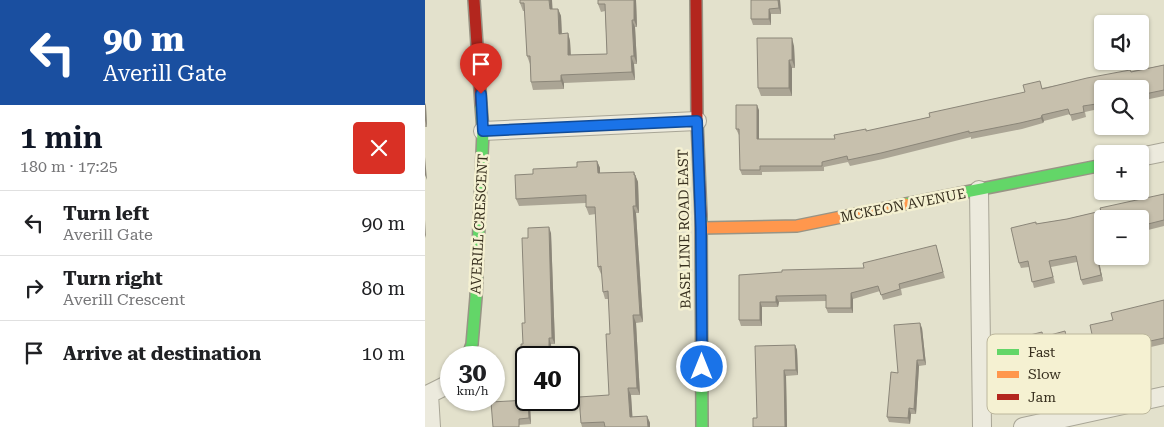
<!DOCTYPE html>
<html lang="en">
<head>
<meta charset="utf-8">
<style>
	:root { --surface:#fff; --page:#f2f2f2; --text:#202124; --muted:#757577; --line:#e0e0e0; --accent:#111827 }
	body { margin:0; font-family:"Roboto Serif",serif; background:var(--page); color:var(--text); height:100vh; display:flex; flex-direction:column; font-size:19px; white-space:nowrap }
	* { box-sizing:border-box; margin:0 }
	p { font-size:16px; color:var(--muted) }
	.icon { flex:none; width:28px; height:28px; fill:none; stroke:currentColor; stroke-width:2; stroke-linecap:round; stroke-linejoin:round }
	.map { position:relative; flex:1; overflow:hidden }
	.drawer { display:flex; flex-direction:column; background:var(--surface); width:425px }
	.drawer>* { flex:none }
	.hud { background:#1a4fa0; color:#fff; overflow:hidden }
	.tools { position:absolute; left:669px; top:15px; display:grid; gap:10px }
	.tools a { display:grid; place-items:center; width:55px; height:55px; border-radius:5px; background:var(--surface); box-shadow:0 1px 4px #0004; font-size:25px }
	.speed { position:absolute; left:15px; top:346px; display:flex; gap:10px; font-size:25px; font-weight:700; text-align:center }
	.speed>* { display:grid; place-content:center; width:65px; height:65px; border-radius:50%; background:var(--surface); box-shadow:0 1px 4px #0004; line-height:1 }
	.speed small { font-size:12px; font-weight:400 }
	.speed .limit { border:2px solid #111; border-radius:8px; background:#fff; color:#111 }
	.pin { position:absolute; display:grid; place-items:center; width:42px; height:42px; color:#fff; margin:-51px -21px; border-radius:50% 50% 50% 0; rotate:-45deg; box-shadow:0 0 5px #0007 }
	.pin .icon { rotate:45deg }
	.me { position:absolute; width:55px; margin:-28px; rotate:0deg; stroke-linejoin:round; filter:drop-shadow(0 0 4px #0008) }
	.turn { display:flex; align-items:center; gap:18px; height:105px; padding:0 20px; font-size:22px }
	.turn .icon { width:65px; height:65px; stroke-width:2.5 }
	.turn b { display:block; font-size:35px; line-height:42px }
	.round { display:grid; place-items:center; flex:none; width:52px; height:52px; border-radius:5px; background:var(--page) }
	.headline { display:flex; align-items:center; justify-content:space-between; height:85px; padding:0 20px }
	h1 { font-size:30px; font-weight:600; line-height:38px; color:var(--accent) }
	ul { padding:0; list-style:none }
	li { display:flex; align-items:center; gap:15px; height:65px; padding:0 20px; border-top:1px solid var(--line) }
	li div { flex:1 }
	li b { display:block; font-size:19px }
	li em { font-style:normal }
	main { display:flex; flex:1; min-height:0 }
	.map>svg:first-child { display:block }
</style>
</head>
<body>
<main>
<section class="drawer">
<div class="hud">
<div class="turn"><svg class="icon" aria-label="left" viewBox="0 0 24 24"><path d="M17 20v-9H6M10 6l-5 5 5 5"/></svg><div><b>90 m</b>Averill Gate</div></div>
</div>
<div class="headline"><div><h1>1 min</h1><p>180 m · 17:25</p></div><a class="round" style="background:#d93025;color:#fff"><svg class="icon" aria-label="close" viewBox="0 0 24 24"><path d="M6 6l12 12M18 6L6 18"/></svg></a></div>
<ul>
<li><svg class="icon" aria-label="left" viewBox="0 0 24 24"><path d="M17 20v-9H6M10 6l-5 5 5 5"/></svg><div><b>Turn left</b><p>Averill Gate</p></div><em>90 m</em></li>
<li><svg class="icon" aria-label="right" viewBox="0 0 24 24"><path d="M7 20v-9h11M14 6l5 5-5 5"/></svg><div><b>Turn right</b><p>Averill Crescent</p></div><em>80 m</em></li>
<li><svg class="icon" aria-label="arrive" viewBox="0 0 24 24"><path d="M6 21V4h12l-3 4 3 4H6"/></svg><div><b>Arrive at destination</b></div><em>10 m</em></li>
</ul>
</section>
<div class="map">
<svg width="739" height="427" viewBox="0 0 739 427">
	<rect width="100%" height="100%" fill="#e3e1cc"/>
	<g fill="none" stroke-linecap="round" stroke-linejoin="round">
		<defs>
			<path id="street" d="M58 131 272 121
				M715 157 739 152
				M554 190 557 427
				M4 394 6 427
				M0 395 4 394 26 383
				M598 427 739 396"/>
			<path id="fast" d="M480 204 678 165
				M276 216 277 427
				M42 358 47 344 51 297 58 131 56 105"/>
			<path id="slow" d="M276 228 372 226 480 204"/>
			<path id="jam" d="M49 0 56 105
				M271 0 272 121 276 216"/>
		</defs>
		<use href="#street" stroke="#a8a596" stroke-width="20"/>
		<use href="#fast" stroke="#989485" stroke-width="14"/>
		<use href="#slow" stroke="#989485" stroke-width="14"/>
		<use href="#jam" stroke="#989485" stroke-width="14"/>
		<use href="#street" stroke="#eceadd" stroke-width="18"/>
		<use href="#fast" stroke="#63d668" stroke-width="11"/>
		<use href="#slow" stroke="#ff974d" stroke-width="11"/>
		<use href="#jam" stroke="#b3261e" stroke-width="11"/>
	</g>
	<path fill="#aba595" d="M95 0 127 9H133L136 16 137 34 143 33 145 41 146 55 182 54 180 11 176 12 173 4V0H211L212 27H210L212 64H209L210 80 139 83V89L108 90 106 82 105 64 102 56 100 11H98L95 3Z
		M355 0 356 14H346V25H328L326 19Z
		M369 46 370 68H367V96H336L333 88Z
		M739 65V96L715 101V89H678V108L660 112 661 117 647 121 645 114 619 121 618 123 597 129 546 139V137L458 159 425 166 423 162 399 167V171L337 172V175H317L315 170V135H314L311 129 334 110V139H410L442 131 496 119 617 88Z
		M0 103 1 106 2 127H0Z
		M172 161 175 168V173L210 175 213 182 214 213H211L218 322 211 323 215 395H206L207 417 222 416 225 423V427H157L156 423 184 395 185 334 184 299H180L178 292 177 274H176L173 267 171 214 164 215 161 207V203L94 206 91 199 108 174 152 167Z
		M739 194V226L715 232V219H678V251L672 252 678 281 658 285 656 280 652 262 626 267 630 283 609 288 604 267 596 268 594 263 611 224 642 219 676 211Z
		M126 233 130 344H126L101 358V400H137V402L104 403 105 406 106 424 68 427 100 400 99 397 103 238Z
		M511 245 520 278 476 289 477 295 458 300 455 291 428 299V313H403L401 308V301L354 302 353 307H337V326H316L314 320V275L439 268Z
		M739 300V344L673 359 671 353 688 320Z
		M497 328 501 365 494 366 491 414H486L485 424 464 422 462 417 473 373Z
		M617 332 618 337H642L648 364 598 376 596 370Z
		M370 345 372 350 373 375 361 376 362 427H328Z"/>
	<path fill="#8b8679" d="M124 0H127L128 16 125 9Z
		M209 0H211L212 27 209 20Z
		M353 0H355L356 14 354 8Z
		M133 9 136 16 137 41 134 34Z
		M344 9 346 14V25L344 19Z
		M207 20 210 27 212 64 209 56Z
		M143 33 145 41 146 63 143 55Z
		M367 38 369 46 370 68 367 60Z
		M206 56 209 64 210 80 207 72Z
		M364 60 367 68V96L364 88Z
		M136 75 139 83V89L136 81Z
		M0 103 1 106 2 127 0 120Z
		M332 105 334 110V144L332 139Z
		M617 115 619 121 618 123 616 118Z
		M0 157 2 180 0 175Z
		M172 161 175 168V180L173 173Z
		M209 172 213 182 214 213 211 206Z
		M208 206 211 213 218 322 215 315Z
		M0 220 1 238 0 235Z
		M124 227 126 233 130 344 127 338Z
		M670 247 672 252 678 281 676 275Z
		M426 293 428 299V313L426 308Z
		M351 296 354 302 353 307 351 302Z
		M335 302 337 307V326L335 320Z
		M208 315 211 323 215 395 212 388Z
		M495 323 497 328 501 365 499 360Z
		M640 331 642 337 648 364 646 358Z
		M124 338 126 344 127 358H124Z
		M370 345 372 350 373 375 371 370Z
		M492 360 494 366 491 414 489 409Z
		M359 370 361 376 362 427H360Z
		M203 388 206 395 208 424 205 417Z
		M103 400 105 406 106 424 104 418Z
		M484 408 486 414 485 424 483 418Z
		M222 416 225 423V427H223Z"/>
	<path fill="#c7c0ad" stroke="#8b8679" d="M95 0H124L125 9H133L134 34 143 33V55L182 54 180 4H173V0H209V20H207L209 56H206L207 72 136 75V81L106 82 105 56H102L99 3H95Z
		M326 0H353L354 8 344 9V19H326Z
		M332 38H367V60H364V88H333Z
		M739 65V90L715 95V89H678V103L658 106 659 112 645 115 643 109 617 115 616 118 595 123 544 133V131L456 153 423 160 422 156 397 162V166H335V170H315L314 129H311V105H332V139H410L409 135 441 129V131L496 119 505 117 504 113 600 92 598 85 615 81 617 89 662 78 705 70 706 72Z
		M172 161 173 173 209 172V175H210L211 206H208L215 315H208L212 388H203L205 417 222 416 223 427H180L179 422 156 423 154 397 184 395 181 334H185L183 291 178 292 176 266 173 267 170 207H161V195L91 199 90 175 108 174V169L152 167V162Z
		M739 194V220L715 226V219H678V245L670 247 676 275 656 280 651 256 624 261 628 277 607 282 603 261 594 263 586 228 611 222V224L642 219 676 211 675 208Z
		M124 227 127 338H124V358H101V397H99L96 344H98L97 323H100L97 238H103V228Z
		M511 245 518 272 474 284 475 289 456 295 453 286 426 293V308H401V295L351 296V302H335V320H314V275L357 272V270L439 268 438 263Z
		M739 300V338L671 353 665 325 688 320 686 313Z
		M495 323 499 360H492L489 409 484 408 483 418 462 417 466 372 473 373 469 325Z
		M640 331 646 358 596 370 589 339 617 332 618 337Z
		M370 345 371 370H359L360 427H328V418H332L330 346Z
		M103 400 104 418 94 419V427H68L66 402Z"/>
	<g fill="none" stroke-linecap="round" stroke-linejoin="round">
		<defs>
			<path id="route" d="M56 94 58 131 272 121 276 228 277 367"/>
		</defs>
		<use href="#route" stroke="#114b97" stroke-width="12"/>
		<use href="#route" stroke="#1a73e8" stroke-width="9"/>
	</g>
	<g text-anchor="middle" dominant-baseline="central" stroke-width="5" stroke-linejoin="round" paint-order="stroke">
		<g font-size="14" fill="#372f1e" stroke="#f5f1d2">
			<text transform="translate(478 205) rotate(-11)">MCKEON AVENUE</text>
			<text transform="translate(54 224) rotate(-87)">AVERILL CRESCENT</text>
			<text transform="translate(259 229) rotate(-91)">BASE LINE ROAD EAST</text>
		</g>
	</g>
	<rect x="562" y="334" width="164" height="80" rx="8" fill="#f5f1d2" stroke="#bcb79c" stroke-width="1"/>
	<rect x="572" y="349" width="22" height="6" fill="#63d668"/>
	<rect x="572" y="371" width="22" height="7" fill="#ff974d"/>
	<rect x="572" y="394" width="22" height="6" fill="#b3261e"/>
	<g font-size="14" fill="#372f1e">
		<text x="603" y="357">Fast</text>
		<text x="603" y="379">Slow</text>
		<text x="603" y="402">Jam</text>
	</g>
</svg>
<div class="tools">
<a><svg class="icon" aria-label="sound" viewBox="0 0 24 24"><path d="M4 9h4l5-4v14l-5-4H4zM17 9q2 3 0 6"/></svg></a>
<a><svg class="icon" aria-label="search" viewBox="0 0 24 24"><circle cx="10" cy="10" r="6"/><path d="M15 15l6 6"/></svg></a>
<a>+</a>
<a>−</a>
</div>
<div class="speed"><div>30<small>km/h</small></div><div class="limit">40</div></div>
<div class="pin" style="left:56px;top:94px;background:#d93025"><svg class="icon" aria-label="arrive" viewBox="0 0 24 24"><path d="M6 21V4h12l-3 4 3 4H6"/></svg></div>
<svg class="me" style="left:277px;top:367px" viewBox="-20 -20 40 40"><circle r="17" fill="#1a73e8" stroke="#fff" stroke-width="3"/><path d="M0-11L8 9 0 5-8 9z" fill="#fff"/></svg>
</div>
</main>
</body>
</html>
